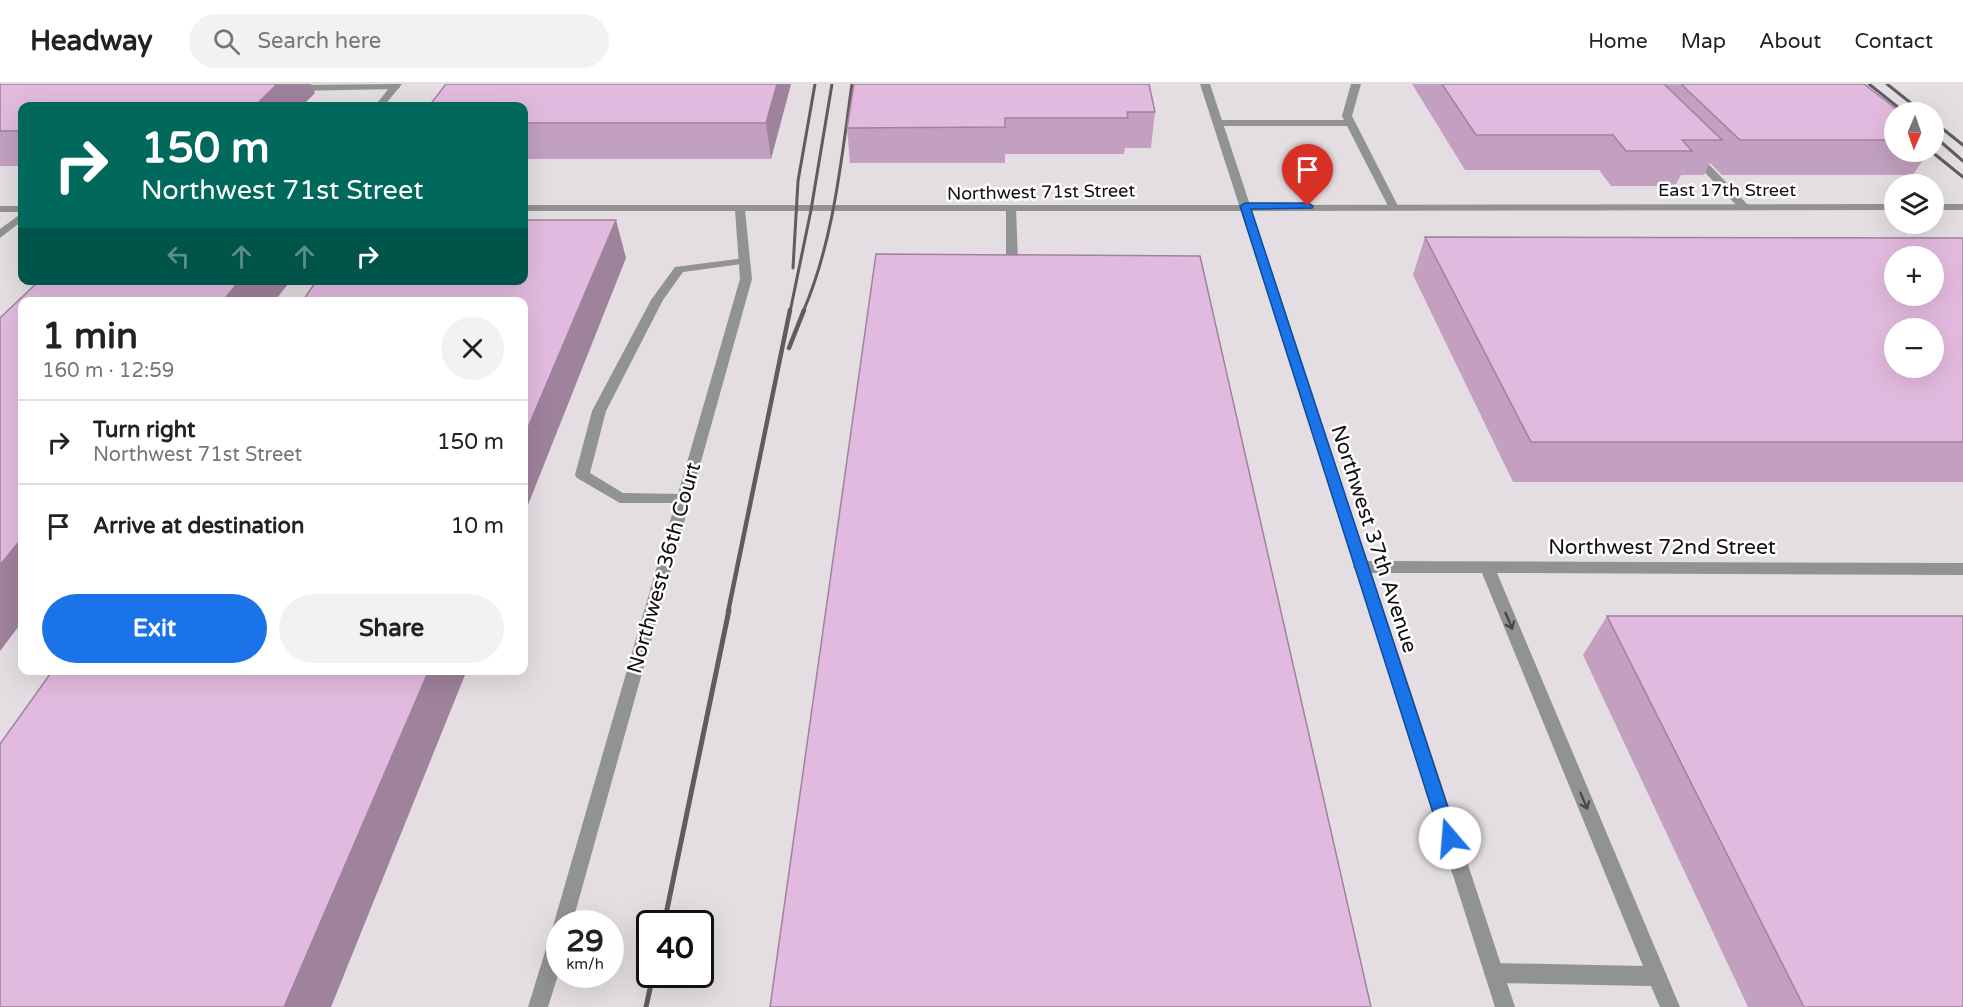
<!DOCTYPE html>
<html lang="en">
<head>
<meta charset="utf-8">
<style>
	:root { --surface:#fff; --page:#f2f2f2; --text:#222; --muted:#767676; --line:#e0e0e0; --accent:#1a73e8 }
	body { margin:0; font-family:"Varela Round",sans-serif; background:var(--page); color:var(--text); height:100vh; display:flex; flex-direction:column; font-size:22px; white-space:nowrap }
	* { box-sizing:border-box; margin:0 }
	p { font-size:20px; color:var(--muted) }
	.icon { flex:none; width:33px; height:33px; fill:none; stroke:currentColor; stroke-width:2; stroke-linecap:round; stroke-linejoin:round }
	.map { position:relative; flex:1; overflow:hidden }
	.details { position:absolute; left:18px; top:213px; width:510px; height:378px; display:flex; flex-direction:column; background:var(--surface); border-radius:12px; box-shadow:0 6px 24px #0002 }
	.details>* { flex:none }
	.top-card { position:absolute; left:18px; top:18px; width:510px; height:183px; border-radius:12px; box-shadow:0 6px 24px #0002; background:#00695c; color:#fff; overflow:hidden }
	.needle { width:39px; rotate:182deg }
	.tools { position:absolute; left:1884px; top:18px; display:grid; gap:12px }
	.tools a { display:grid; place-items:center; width:60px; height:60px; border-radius:50%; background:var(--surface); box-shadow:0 6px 24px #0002; font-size:30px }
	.speed { position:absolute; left:546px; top:826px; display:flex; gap:12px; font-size:30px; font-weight:700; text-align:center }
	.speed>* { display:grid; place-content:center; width:78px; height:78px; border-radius:50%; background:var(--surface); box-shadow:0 6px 24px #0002; line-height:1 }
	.speed small { font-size:15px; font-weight:400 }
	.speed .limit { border:3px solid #111; border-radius:9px; background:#fff; color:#111 }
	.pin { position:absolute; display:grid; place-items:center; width:51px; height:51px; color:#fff; margin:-62px -26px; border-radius:50% 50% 50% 0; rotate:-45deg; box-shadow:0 0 6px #0007 }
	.pin .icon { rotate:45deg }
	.me { position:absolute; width:66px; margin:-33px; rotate:342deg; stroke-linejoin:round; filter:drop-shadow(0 0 4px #0008) }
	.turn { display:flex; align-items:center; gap:21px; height:126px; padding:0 24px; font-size:27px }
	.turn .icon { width:78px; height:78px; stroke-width:2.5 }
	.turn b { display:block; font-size:42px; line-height:51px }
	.lanes { display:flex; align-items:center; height:57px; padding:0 24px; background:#0003; justify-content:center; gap:30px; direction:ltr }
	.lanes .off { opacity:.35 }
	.round { display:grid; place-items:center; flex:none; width:63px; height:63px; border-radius:32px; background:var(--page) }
	.headline { display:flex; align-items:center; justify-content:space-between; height:102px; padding:0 24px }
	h1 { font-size:36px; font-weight:700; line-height:45px }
	.cta { display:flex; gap:12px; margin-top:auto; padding:12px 24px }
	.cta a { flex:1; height:69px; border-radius:36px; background:var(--accent); color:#fff; font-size:24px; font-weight:700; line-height:69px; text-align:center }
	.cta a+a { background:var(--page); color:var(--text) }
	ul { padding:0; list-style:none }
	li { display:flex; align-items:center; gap:18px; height:84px; padding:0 24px; border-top:2px solid var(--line) }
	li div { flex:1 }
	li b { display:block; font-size:22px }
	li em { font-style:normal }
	header { display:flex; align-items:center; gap:36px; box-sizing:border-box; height:84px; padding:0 30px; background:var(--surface); border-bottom:2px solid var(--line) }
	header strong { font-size:28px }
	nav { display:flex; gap:33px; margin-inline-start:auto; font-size:21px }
	.search { width:420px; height:54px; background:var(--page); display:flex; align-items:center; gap:15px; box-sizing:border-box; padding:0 21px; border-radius:33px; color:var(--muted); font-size:22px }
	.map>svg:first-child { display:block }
</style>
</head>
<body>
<header>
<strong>Headway</strong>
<div class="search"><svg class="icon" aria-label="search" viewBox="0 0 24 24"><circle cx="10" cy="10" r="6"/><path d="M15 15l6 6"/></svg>Search here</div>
<nav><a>Home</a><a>Map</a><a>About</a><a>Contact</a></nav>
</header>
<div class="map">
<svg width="1963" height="923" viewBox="0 0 1963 923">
	<rect width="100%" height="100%" fill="#e4dee3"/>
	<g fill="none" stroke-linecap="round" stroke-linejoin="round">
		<path fill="#909391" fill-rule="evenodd" d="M395 0 400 3 398 5 293 7 288 4 293 1Z
			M1351 0H1361L1352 32 1398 122 1397 124H1389L1388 122 1347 42H1218L1213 39 1218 36H1344L1342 32Z
			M1011 122 1016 125 1018 177 1012 180 1006 177V125Z
			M745 174 749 175V179L683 188 663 216 606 327 590 389 623 409 684 410 689 411 691 415 689 419H620L577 394 575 391 592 327 651 216 675 183Z
			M1361 477 1963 479V491L1497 489 1680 923H1660L1651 902 1494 899 1487 896 1484 889 1487 882 1494 879 1643 882 1482 489H1361L1356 487 1353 483 1356 479Z"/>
		<path fill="#909391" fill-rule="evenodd" d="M392 0H402L384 22H375Z
			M1690 69H1698L1748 121V125H1740L1690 73Z
			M740 123 745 126 752 195 572 840H560V885L548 923H528L553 842 740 195 735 126Z
			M22 129V137L0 154V145Z"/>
		<path fill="#909391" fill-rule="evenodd" d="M1200 0H1210L1250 121 1894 120V126L1252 127 1515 923H1495L1241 127H524V121H1239Z
			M1934 120H1963V126H1934Z
			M0 122H22V128H0Z"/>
		<path stroke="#5f5c5f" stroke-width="3" d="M1869 0 1904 28
			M1887 0 1922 28
			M1934 38 1963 61
			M1934 52 1963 77
			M1932 68 1963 93
			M793 184 798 97 815 0
			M790 228 811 126 832 0
			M803 228C834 156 841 77 852 0"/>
		<path stroke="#5f5c5f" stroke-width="4.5" d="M789 264 804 226
			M728 528 790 226"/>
		<path stroke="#5f5c5f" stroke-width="5" d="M664 840 729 526
			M646 923 653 891"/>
	</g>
	<path fill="#c3a0c0" d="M0 0 315 9 22 22V82H0Z
		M446 0H791L771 75H524V22Z
		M854 0 1155 28 1151 64H1125L1124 70H1005V79H850L847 44Z
		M1412 0H1864L1894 28V68H1928L1913 91H1722L1710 79 1704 91H1681L1675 102H1611L1599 86H1465Z
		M1425 153 1963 154V398H1513L1413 191Z
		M1607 532 1963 923H1748L1583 571Z"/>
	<path fill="#9f829c" d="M277 0H311L315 9 302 22H255Z
		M777 0H791L771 75 766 39Z
		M616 136 626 174 524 431V353Z
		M240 196H291L274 218H222Z
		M22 454V538L0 567V481Z
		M429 586H467L331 923H284Z"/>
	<path fill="#e3badf" stroke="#9f829c" stroke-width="1.5" fill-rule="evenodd" d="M0 0H277L255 22H22V47H0Z
		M446 0H777L766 39H524V22H429Z
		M854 0H1149L1155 28H1127L1128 34H1005V43L847 44Z
		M1442 0H1664L1722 56H1682L1692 67H1626L1613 51H1476Z
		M1681 0H1864L1900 28H1894V56H1740Z
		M524 136H616L524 353V218H302L317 196H524Z
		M1425 153 1963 154V358H1531ZM1894 172H1934V212H1894ZM1894 244H1934V284H1894Z
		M876 170 1200 172 1371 923H770Z
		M40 196H240L222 218H22V454L0 481V234Z
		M1607 532H1963V923H1804Z
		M53 586H429L284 923H0V660Z"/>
	<defs><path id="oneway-shaft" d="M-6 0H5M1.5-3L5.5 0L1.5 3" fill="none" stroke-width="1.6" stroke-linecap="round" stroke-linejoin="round" transform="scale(1.5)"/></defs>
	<g stroke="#4a4a4b">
		<use href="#oneway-shaft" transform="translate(1509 537) rotate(67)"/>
		<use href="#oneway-shaft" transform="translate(1584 717) rotate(67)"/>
	</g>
	<path fill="#1a73e8" stroke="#114b97" stroke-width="1.5" d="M1308 119 1313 122 1312 124 1251 125 1458 754 1456 759 1450 762 1444 759 1441 754 1240 122 1245 119Z"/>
	<g text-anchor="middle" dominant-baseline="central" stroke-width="5" stroke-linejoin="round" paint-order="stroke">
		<g font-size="18" fill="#110f11" stroke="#fff">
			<text x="1727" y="106">East 17th Street</text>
			<text transform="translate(1041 108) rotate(-1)">Northwest 71st Street</text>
		</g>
		<g font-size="21" fill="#110f11" stroke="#fff">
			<text transform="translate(1374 455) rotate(72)">Northwest 37th Avenue</text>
			<text x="1662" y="463">Northwest 72nd Street</text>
			<text transform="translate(664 484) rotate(-74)">Northwest 36th Court</text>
		</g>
	</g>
</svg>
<div class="tools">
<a><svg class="needle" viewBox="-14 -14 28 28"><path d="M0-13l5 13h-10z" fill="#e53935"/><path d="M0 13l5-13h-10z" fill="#767676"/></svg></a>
<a><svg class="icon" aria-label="layers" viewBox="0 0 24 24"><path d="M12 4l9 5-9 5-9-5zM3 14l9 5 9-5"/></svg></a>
<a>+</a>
<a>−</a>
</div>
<div class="speed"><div>29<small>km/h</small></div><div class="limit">40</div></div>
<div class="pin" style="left:1308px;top:122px;background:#d93025"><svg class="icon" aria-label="arrive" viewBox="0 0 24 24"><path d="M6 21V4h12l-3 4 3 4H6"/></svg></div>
<svg class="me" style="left:1450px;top:754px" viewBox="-20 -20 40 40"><circle r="19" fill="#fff"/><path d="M0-13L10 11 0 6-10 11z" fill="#1a73e8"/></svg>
<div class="top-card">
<div class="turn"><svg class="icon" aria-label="right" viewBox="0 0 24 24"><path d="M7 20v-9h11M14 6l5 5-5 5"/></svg><div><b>150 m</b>Northwest 71st Street</div></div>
<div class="lanes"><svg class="icon off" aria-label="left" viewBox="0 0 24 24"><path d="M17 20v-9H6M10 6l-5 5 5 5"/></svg><svg class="icon off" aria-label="ahead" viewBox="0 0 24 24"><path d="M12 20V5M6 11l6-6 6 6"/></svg><svg class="icon off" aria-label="ahead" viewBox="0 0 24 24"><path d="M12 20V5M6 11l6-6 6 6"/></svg><svg class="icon" aria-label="right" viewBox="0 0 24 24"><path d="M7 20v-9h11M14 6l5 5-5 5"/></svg></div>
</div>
<section class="details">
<div class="headline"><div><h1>1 min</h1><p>160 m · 12:59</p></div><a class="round"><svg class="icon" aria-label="close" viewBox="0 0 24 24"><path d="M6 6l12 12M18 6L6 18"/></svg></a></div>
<ul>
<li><svg class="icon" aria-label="right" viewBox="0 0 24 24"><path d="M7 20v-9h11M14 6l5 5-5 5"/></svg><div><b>Turn right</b><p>Northwest 71st Street</p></div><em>150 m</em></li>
<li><svg class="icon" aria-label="arrive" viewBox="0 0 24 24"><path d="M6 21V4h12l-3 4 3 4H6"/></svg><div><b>Arrive at destination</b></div><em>10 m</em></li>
</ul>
<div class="cta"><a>Exit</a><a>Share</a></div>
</section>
</div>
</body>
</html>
